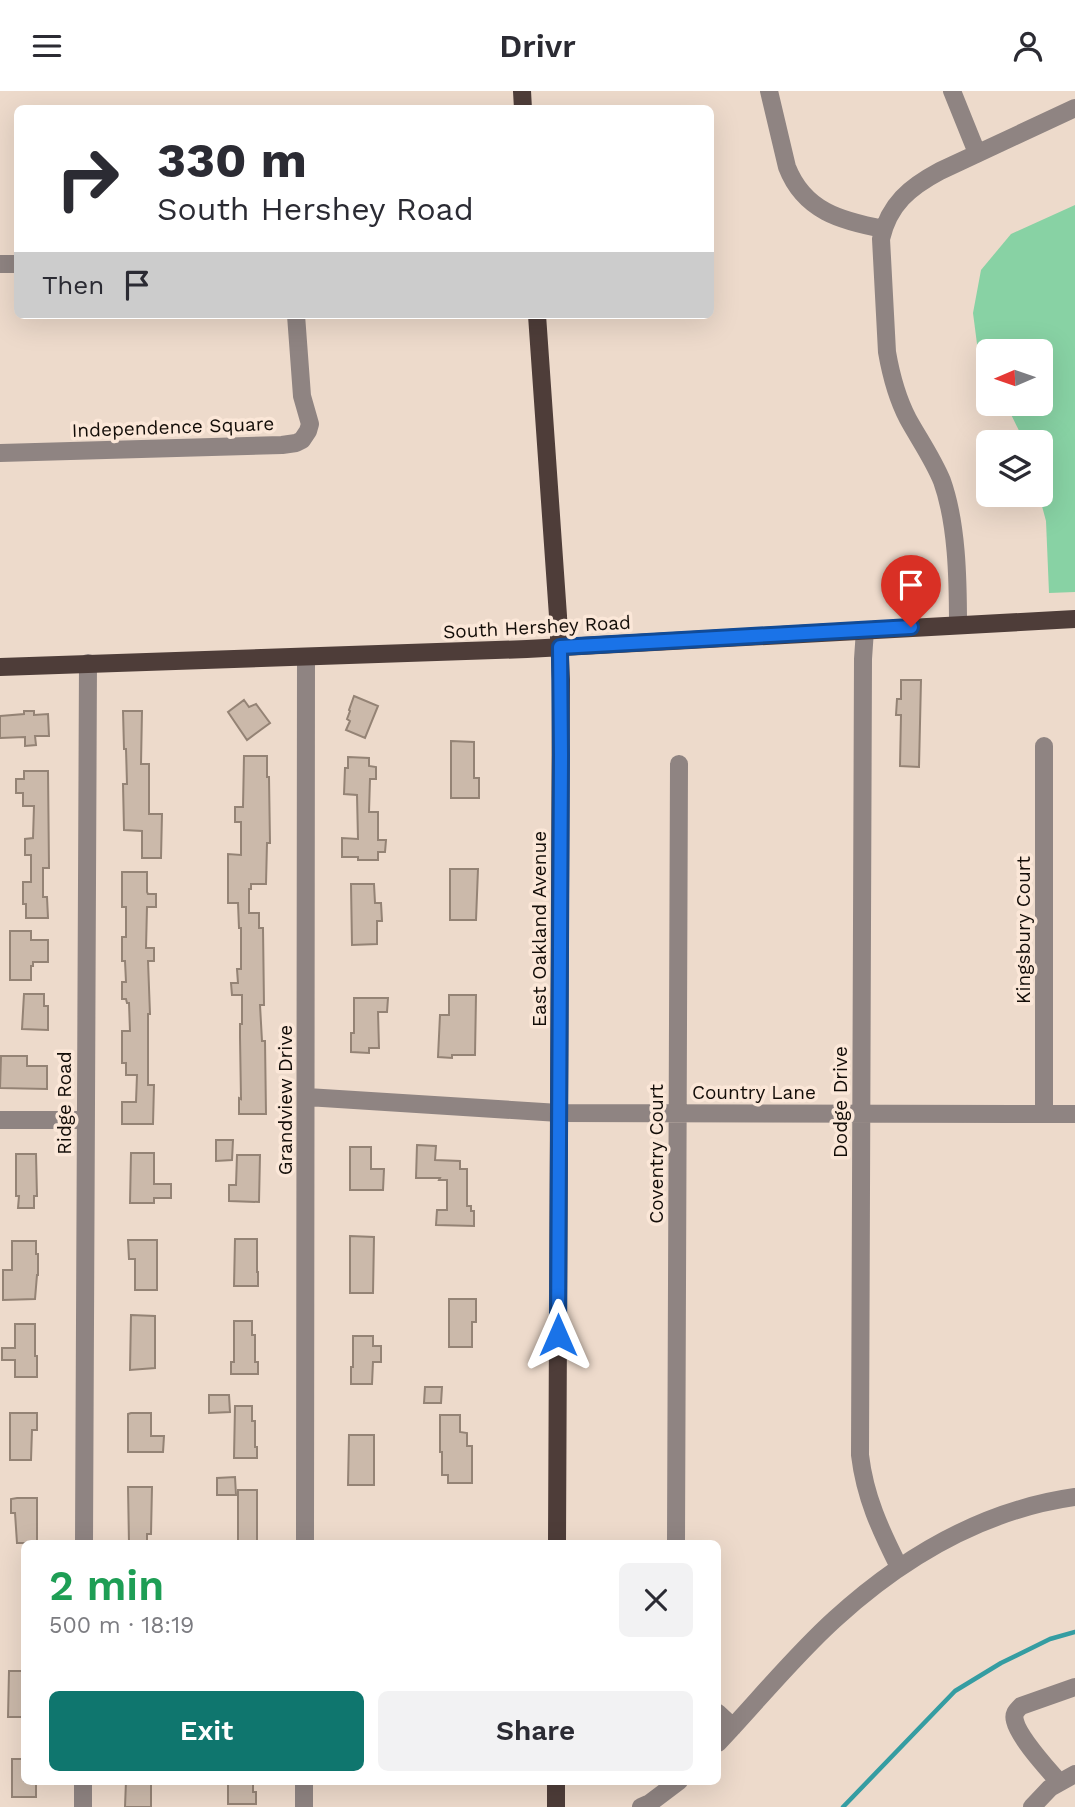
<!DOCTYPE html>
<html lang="en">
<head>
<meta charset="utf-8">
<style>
	:root { --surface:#fff; --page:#f2f2f3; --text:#2b2b33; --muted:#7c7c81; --accent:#0f766e }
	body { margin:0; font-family:"Work Sans",sans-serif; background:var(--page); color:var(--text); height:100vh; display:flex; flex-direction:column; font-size:26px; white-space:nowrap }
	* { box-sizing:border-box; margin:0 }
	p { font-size:23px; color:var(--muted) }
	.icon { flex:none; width:38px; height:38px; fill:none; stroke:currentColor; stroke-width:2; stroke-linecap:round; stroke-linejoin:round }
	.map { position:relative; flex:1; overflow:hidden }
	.sheet { position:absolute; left:21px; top:1449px; width:700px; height:245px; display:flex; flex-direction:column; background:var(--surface); border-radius:10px; box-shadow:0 7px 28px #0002 }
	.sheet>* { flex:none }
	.hud { position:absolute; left:14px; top:14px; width:700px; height:214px; border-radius:10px; box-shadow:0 7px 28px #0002; background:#fff; color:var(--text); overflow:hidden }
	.needle { width:46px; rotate:268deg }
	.buttons { position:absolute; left:976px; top:248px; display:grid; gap:14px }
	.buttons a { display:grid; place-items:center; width:77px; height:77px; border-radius:10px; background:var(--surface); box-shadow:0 7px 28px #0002; font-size:35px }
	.pin { position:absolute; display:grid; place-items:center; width:60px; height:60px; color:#fff; margin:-72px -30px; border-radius:50% 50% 50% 0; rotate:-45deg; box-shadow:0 0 7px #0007 }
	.pin .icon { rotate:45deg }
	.me { position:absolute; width:77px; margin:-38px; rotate:0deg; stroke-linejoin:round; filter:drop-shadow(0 0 5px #0008) }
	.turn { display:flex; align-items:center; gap:24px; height:147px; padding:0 28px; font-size:32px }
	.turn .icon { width:91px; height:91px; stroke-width:2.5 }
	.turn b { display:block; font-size:49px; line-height:60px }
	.then { display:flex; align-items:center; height:66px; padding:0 28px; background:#0003; gap:14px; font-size:26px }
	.round { display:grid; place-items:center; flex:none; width:74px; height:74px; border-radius:10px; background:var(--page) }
	.head { display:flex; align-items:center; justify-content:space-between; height:119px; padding:0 28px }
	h1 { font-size:42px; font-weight:600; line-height:52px; color:#1e9e55 }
	.button { display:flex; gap:14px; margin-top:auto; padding:14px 28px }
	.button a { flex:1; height:80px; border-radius:10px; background:var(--accent); color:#fff; font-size:28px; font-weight:600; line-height:80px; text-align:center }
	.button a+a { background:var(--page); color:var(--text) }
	header { display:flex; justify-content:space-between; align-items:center; height:91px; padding:0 28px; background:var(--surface); font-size:32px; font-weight:600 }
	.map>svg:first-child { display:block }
</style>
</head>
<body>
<header><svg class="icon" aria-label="menu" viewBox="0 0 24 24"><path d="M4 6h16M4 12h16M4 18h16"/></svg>Drivr<svg class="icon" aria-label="person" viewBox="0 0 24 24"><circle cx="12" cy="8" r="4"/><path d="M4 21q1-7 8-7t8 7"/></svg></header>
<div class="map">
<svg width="1075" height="1716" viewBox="0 0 1075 1716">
	<rect width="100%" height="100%" fill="#eddacb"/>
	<path fill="#88d2a4" d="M1075 114V501L1049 502 1046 430 1039 404H1041V352H1025L1006 313H1041V261H989V289L980 276 973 222 981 179 1011 143Z"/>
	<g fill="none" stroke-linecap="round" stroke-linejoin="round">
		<path stroke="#359da2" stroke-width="4.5" d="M843 1716 955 1600 1001 1572 1050 1548 1075 1541"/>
	</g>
	<path fill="#cbb9aa" stroke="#948375" stroke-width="2" d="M901 589H921L919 676 900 675 901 624H896L897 608H901Z
		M354 605 378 615 365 647 346 639 350 630 347 628 350 620 349 619Z
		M244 609 249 616 256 613 270 632 247 649 228 621Z
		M24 620H34V624L48 623 49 645H35L36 654 25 655V646L0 647V625L24 623Z
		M123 620H142L141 673H149V723H162L161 767H142V740L124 739 123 693H127L126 658H124Z
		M451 650 474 651V687H479V707H451Z
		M244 665H267V686H269L270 752H267L266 793H251V798H249V822H259V837H263L264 914H260L262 950H265L266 1023H239V1007L241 1008 240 946V933H242V904H232L231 892H238L237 878H241V837H239L238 812H228V763L241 764V731H235V716H243Z
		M348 666 369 667V675L376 676V688H370L369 721H378V749H386L385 761H378V769H358V766H342V747L358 748 357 704 344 703 345 677H348Z
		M24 680H48L49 777H43V806H47L48 827H26V813H23V791H31V764H25V748L33 747 34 715H23V702H16V688H24Z
		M450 778H478L476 829H450Z
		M122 781H147V801L148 803H156V816H147L146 857H154V870H148L150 923H148V994H154L153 1033H122V1011H136L137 984H126V972H122V940H130L129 912H127L126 908H122V891H126L125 870H122V846H126V816H122Z
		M351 793H374L375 812H381L382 830H377V853L352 854Z
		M10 840H31V849H48V871H33V875H31V889H10Z
		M24 903H44V915H48V939L22 938Z
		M449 904H476L475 964H452V967L438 966 440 924H449Z
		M354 907H388L387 921H378L379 957H369V962L351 961V942H354Z
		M1 965H27V975H47V998L0 997Z
		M216 1049H233L232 1069 216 1070Z
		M417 1054 436 1055 435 1069 460 1070V1078H467V1115H471V1120H474V1135L436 1134 437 1119H447V1089H439L440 1087H416Z
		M350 1056H371V1078H384L383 1099H350Z
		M131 1062H154V1093H171V1107H154V1112H130Z
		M16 1063H36L37 1105H34V1117H18L19 1105H16Z
		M237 1064H260L259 1111 229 1110V1094H236Z
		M350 1145 374 1146 373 1202H350Z
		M235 1148H257V1181H258V1195H234Z
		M128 1149H157V1199H135V1168H129Z
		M12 1150H36V1163H38V1184H37L35 1208 3 1209V1179H12Z
		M449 1208H476V1231H472V1256H449Z
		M131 1224 155 1225V1277L130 1279Z
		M234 1230H252V1244H255V1271H258V1283H231V1271H234Z
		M15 1233H35V1265H37V1286H15V1269H2V1257H15Z
		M353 1245H373V1255H381V1271H373L372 1293H351V1276H353Z
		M425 1296H442L441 1312H424Z
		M209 1304H229L230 1321 209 1322Z
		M235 1315H252V1330H255V1356H257V1367H234Z
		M10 1322H37V1339H32L31 1369H10Z
		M131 1322H151V1345H164L163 1361H128V1323Z
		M440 1324H460V1341L467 1342V1355H472V1392H448V1384H442V1361H440Z
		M349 1344H374V1394H348Z
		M235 1386 236 1404H217V1387Z
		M128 1396H152L151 1443H147V1452H129Z
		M238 1399H257V1452H238Z
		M17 1407H37V1452H17L15 1422H11V1408Z
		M9 1580H24V1626H8Z
		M12 1668H24V1690H36V1706H12Z
		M126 1690H151V1716H125Z
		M228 1690H253V1701H256V1713H228Z"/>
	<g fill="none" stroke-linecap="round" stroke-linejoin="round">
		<path stroke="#8f8482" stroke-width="18" d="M769 0 787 76C804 120 841 130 884 138
			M952 0 977 62
			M0 173H18
			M0 362 282 354 296 352 302 349 308 340 310 333 302 305 296 224
			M958 534C958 488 957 432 942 390 933 368 919 348 908 328 897 307 891 284 887 261L881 148C889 113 910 96 940 80L1075 17
			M865 539 863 568 860 1364C865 1406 880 1438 899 1476
			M307 1006 559 1022 1075 1023
			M1044 1022V655
			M0 1029H85
			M84 1452 88 572
			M305 1452 306 566
			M676 1452 679 673
			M718 1622 733 1636
			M718 1652C757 1611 793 1566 835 1528 903 1466 983 1419 1075 1406
			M1059 1691C1047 1677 1019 1647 1015 1630 1013 1623 1016 1620 1021 1615L1075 1596
			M83 1716V1690
			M304 1716V1690
			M641 1716 650 1712 679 1690
			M1032 1716 1050 1697 1075 1683"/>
		<path stroke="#4e3d39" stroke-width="18" d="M522 0 523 18
			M537 224 558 525 561 589 557 1452
			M0 576 527 558 1075 528
			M556 1716V1690"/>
	</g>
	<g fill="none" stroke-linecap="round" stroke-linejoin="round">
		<defs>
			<path id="route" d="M558 1244 561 664 560 556 911 536"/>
		</defs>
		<use href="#route" stroke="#114b97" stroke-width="18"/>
		<use href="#route" stroke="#1a73e8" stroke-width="12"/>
	</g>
	<g text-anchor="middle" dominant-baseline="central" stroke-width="7" stroke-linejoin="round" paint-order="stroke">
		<g font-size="19" fill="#130d08" stroke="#fbe7d8">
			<text transform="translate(173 336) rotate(-2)">Independence Square</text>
			<text transform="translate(537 536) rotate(-3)">South Hershey Road</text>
			<text transform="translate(539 838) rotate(-90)">East Oakland Avenue</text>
			<text transform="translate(1023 839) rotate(-90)">Kingsbury Court</text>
			<text x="754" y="1001">Country Lane</text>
			<text transform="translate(285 1009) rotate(-90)">Grandview Drive</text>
			<text transform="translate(840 1011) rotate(-90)">Dodge Drive</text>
			<text transform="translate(64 1012) rotate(-90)">Ridge Road</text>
			<text transform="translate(656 1063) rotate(-90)">Coventry Court</text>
		</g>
	</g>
</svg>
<div class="buttons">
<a><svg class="needle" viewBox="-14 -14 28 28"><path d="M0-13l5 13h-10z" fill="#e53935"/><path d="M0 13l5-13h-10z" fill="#7c7c81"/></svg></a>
<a><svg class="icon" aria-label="layers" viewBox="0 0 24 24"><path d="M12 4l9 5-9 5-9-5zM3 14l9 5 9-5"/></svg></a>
</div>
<div class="pin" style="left:911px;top:536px;background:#d93025"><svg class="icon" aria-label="arrive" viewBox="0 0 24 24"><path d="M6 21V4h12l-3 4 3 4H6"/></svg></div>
<svg class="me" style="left:558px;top:1244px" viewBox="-20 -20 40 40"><path d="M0-17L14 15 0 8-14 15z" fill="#1a73e8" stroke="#fff" stroke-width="4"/></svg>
<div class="hud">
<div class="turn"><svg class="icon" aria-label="right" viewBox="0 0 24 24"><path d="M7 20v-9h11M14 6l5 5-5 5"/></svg><div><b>330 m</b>South Hershey Road</div></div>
<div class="then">Then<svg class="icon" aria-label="arrive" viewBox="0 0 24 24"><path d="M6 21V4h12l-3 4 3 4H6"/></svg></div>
</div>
<section class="sheet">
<div class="head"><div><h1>2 min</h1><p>500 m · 18:19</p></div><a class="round"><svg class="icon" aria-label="close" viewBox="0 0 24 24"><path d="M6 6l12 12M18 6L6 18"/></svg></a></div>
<div class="button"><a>Exit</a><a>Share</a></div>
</section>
</div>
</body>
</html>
